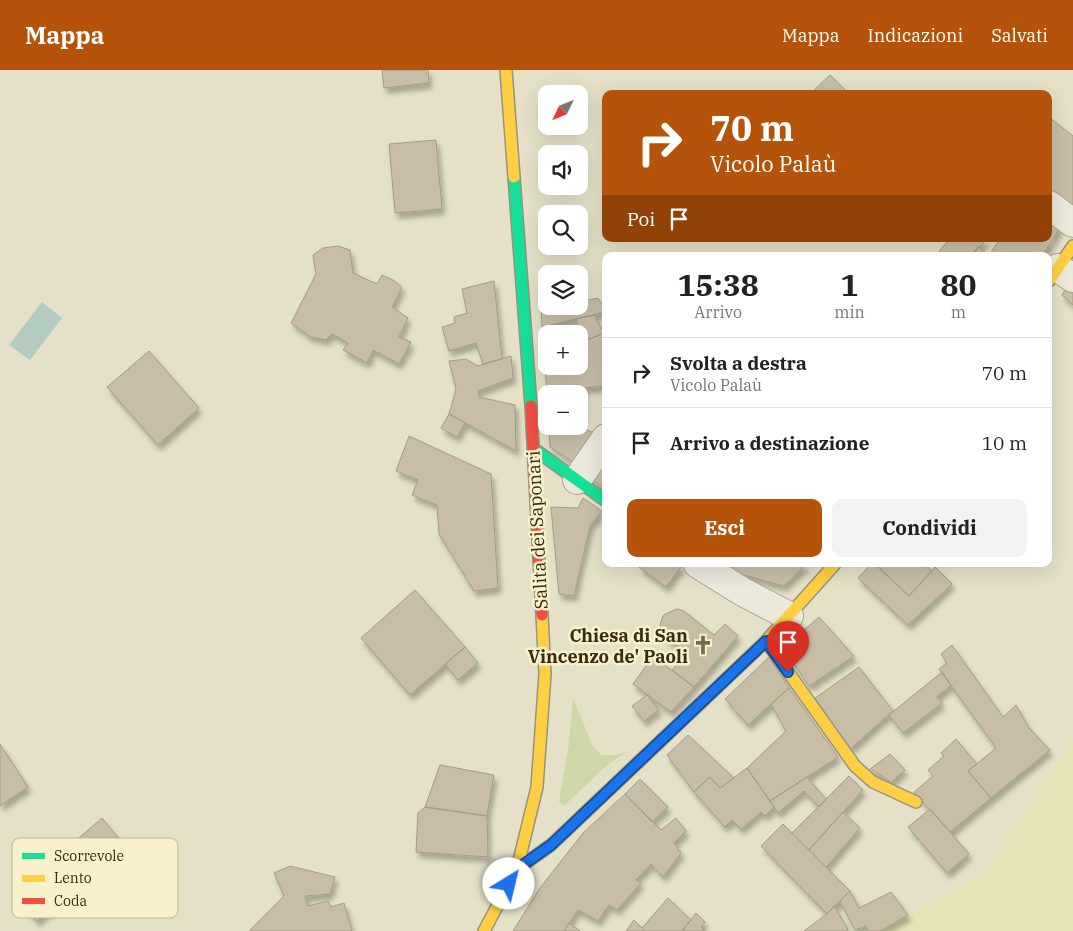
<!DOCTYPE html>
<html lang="it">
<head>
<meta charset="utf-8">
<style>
	:root { --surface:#fff; --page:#f2f2f2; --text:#222; --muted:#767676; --line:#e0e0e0; --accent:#b45309 }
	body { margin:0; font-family:"IBM Plex Serif",serif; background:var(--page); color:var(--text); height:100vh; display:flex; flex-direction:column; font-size:19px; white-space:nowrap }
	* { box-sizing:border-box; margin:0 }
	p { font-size:16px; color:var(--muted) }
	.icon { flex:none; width:28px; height:28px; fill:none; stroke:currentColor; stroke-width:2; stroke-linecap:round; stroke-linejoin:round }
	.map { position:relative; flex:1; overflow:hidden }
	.panel { position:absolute; left:602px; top:182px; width:450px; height:315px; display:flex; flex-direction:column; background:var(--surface); border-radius:10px; box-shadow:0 5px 20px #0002 }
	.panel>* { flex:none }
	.hud { position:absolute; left:602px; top:20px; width:450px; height:152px; border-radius:10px; box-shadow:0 5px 20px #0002; background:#b45309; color:#fff; overflow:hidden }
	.needle { width:32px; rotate:227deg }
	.tools { position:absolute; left:538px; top:15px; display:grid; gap:10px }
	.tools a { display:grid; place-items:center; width:50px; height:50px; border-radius:10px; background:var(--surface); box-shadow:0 5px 20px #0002; font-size:25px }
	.pin { position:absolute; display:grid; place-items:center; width:42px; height:42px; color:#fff; margin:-51px -21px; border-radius:50% 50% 50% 0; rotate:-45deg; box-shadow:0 0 5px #0007 }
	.pin .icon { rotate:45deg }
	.me { position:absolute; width:55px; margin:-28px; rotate:36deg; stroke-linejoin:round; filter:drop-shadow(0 0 4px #0008) }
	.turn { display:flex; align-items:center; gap:18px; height:105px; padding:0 25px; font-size:22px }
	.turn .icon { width:65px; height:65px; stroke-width:2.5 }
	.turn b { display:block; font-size:35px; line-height:42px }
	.then { display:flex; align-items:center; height:48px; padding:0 25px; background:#0003; gap:10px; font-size:19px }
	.eta { display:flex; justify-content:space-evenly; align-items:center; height:85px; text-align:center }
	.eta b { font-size:30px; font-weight:800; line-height:35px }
	.cta { display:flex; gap:10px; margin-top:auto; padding:10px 25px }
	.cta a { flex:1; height:58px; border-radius:10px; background:var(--accent); color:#fff; font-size:20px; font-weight:800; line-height:58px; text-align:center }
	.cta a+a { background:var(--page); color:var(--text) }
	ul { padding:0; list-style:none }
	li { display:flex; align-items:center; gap:15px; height:70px; padding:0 25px; border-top:1px solid var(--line) }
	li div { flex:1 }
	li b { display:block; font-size:19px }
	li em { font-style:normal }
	header { display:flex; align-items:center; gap:30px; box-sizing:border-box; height:70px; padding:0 25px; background:var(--accent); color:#fff }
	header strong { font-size:24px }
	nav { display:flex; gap:28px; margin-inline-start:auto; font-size:18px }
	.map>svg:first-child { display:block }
</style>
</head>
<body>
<header>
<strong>Mappa</strong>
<nav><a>Mappa</a><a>Indicazioni</a><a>Salvati</a></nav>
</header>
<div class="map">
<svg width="1073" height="861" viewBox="0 0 1073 861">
	<defs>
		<filter id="shadow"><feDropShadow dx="3" dy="5.5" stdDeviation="2.5" flood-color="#0004"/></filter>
	</defs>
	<rect width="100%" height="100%" fill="#e4e1c8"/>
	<path fill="#e6e4b6" d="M1073 671V861H882L977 807 994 791Z"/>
	<path fill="#cfd7a9" d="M573 628 593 677 602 685H614L627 682 607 695 564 736 559 732 569 674Z"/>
	<path fill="#b4cbc0" d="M42 232 62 248 30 290 9 275Z"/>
	<path fill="#c8bea8" stroke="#a49b87" filter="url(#shadow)" d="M382 0H428L429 13 384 18Z
		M830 5 849 24H810Z
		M1049 47 1073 66V138L1049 125Z
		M436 70 442 139 395 143 389 74Z
		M1049 150 1060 158 1042 186 989 185 1000 169H1049Z
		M950 169H987L971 186H944L939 181Z
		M338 176 350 180 353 203 377 214 382 205 393 210 402 217 392 237 408 248 399 267 411 272 399 294 373 280 367 293 343 280 348 273 332 264 326 270 311 267 291 253 316 204 313 185 323 178Z
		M978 177 989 185 990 186H971Z
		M494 211 502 289 483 294 476 273 449 281 442 257 455 253 454 247 467 243 462 219Z
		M1070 212 1073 215V235L1062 225Z
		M546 218V236H579V225L583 231 598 228 606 240V242L542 257 540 219Z
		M594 245 604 263 585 271 576 249Z
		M604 263 606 267V316L547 321 545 297 579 296V294H580L579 273Z
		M149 281 199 338 158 375 107 317Z
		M511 286 513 308 478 321 479 327 515 335 516 381 449 344 456 319 449 291 466 289 478 296Z
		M584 318 581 345 579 346V324H547V321Z
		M449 344 465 353 457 367 441 358Z
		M581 345V357L600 366 578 395 550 377 549 356H579V346Z
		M409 366 491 404 498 518 474 521 439 464 437 435 412 425 418 410 396 401Z
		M606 380V420L588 406Z
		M583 428 602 441 590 456 574 526 559 524 551 437 578 438Z
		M641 494H679L682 496 666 517 639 497Z
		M727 494H807L784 516 726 500Z
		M871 494H875L909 526 935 497 952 514 908 555 858 508Z
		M875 494H924L932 501 909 526Z
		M415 520 465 577 410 625 361 568Z
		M677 539 684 541 714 565 725 554 738 566 694 617 672 600 687 584 664 566 660 555 663 546 665 544Z
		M819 547 854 586 809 616 783 578Z
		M952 575 1003 647 1016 635 1029 658 1050 680 991 728 968 701 996 678 939 599 947 593 941 584Z
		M465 577 478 593 458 610 445 594Z
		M653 586 694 617 671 642 633 614Z
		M769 587 789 618 748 655 725 629Z
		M859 597 893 641 850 679 815 628Z
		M942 602 951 615 937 627 942 633 903 663 889 645Z
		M789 618 838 687 770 731 747 698 786 661 771 634Z
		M647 625 659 640 644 651 632 636Z
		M688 665 734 708 720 718 710 707 694 722 667 685Z
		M956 669 977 694 968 701 991 728 950 762 914 722 933 706 928 700 944 686 941 683Z
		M0 674 28 717 0 736Z
		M890 684 905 700 891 712 870 699Z
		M440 695 494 705 487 746 425 737Z
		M747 698 774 737 765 746 761 742 741 759 732 750 725 757 694 722 710 707 720 718Z
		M849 706 863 720 809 780 792 763Z
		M807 707 826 729 819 737 804 721 778 743 770 731Z
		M640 709 668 737 652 752 625 724Z
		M625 724 661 760 676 748 686 761 674 773 681 783 663 807 651 794 636 810 641 813 617 840 609 835 598 851 578 840 564 861H513L540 818 583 763Z
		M425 737 487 746 488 787 416 782 418 743Z
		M930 739 969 784 947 803 908 757Z
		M843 742 860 758 826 797 809 780Z
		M102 748 125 776 37 851 14 824Z
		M783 754 850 821 827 844 761 776Z
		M290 796 335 807 330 824 305 826 308 836 328 831 331 837 344 833 352 861H249L284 826 274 803Z
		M850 821 859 838 891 822 908 845 880 861H869L866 856 855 860 840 831Z
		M668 828 691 850 682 861H645L642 858Z
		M834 836 848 859 845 861H804L827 844Z
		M696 843 705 852 701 857 705 861H682Z
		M634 850 645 861H626Z
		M569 853 580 861H564Z"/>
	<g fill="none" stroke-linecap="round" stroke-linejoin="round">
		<defs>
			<path id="street" d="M1049 135 1073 153
				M1058 198 1073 208
				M577 410 606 368
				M698 494 743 522 789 546"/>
			<path id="fast" d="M514 107 531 336
				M534 379 606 431
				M517 799 551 775 727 608"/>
			<path id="slow" d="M506 0 514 107
				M1049 211 1073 176
				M766 571 855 696 873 712 916 732
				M727 608 766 571 835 494
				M484 861 517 799 537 717 545 604 542 545"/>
			<path id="jam" d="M531 336 542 545"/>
		</defs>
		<use href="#street" stroke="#a9a492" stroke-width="30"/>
		<use href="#fast" stroke="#989382" stroke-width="14"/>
		<use href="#slow" stroke="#989382" stroke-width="14"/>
		<use href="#jam" stroke="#989382" stroke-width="14"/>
		<use href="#street" stroke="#ebe9da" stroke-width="28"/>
		<use href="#fast" stroke="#16e098" stroke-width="11"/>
		<use href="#slow" stroke="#ffcf43" stroke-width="11"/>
		<use href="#jam" stroke="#f24e42" stroke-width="11"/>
	</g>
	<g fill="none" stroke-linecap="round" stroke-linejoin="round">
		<defs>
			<path id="route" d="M509 814 517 799 551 775 766 571 788 602"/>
		</defs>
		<use href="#route" stroke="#114b97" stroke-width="12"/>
		<use href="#route" stroke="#1a73e8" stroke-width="9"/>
	</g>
	<defs>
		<symbol id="church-bare" viewBox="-9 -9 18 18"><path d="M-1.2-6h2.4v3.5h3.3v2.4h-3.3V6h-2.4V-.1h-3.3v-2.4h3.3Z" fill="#746b57" stroke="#f8f1cb" stroke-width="2.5" paint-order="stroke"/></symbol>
	</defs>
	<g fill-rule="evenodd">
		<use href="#church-bare" x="689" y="561" width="28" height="28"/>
	</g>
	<g text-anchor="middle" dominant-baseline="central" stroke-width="5" stroke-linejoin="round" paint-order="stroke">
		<g font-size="18" fill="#372c1a" stroke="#f8f1cb">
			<text transform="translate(537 460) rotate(-93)">Salita dei Saponari</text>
		</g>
		<g font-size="18" font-weight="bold" fill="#372c1a" stroke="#f8f1cb" text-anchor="end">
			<text x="688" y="565">Chiesa di San<tspan x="688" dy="21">Vincenzo de' Paoli</tspan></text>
		</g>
	</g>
	<rect x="12" y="768" width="166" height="80" rx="8" fill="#f8f1cb" stroke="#beb696" stroke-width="1"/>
	<rect x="22" y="783" width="23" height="6" fill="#16e098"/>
	<rect x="22" y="805" width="23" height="7" fill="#ffcf43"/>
	<rect x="22" y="828" width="23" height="6" fill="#f24e42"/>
	<g font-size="14" fill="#372c1a">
		<text x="54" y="791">Scorrevole</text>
		<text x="54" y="813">Lento</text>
		<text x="54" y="836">Coda</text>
	</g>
</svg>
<div class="tools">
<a><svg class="needle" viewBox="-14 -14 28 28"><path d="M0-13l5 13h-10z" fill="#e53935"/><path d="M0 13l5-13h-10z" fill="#767676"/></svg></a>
<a><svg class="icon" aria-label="sound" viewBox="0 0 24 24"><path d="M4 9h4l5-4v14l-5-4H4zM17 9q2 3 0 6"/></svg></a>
<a><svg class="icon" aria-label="search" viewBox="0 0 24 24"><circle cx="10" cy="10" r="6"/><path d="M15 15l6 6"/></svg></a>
<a><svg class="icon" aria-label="layers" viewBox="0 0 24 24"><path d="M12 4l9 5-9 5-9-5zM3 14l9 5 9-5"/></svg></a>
<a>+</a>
<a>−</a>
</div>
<div class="pin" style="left:788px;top:602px;background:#d93025"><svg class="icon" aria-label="arrive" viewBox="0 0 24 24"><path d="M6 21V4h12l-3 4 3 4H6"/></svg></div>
<svg class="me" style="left:509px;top:814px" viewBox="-20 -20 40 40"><circle r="19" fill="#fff"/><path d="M0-13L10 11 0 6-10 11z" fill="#1a73e8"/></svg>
<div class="hud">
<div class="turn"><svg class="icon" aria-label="right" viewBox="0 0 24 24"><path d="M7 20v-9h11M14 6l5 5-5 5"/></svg><div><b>70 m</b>Vicolo Palaù</div></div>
<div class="then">Poi<svg class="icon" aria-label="arrive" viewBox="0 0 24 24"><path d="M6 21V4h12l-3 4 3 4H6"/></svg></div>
</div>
<section class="panel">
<div class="eta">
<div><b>15:38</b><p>Arrivo</p></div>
<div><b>1</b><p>min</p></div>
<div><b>80</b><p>m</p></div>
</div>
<ul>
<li><svg class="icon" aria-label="right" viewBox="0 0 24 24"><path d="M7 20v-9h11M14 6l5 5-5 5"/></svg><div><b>Svolta a destra</b><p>Vicolo Palaù</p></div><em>70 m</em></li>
<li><svg class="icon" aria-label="arrive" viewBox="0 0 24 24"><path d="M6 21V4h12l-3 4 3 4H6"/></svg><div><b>Arrivo a destinazione</b></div><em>10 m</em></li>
</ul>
<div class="cta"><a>Esci</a><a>Condividi</a></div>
</section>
</div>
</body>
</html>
